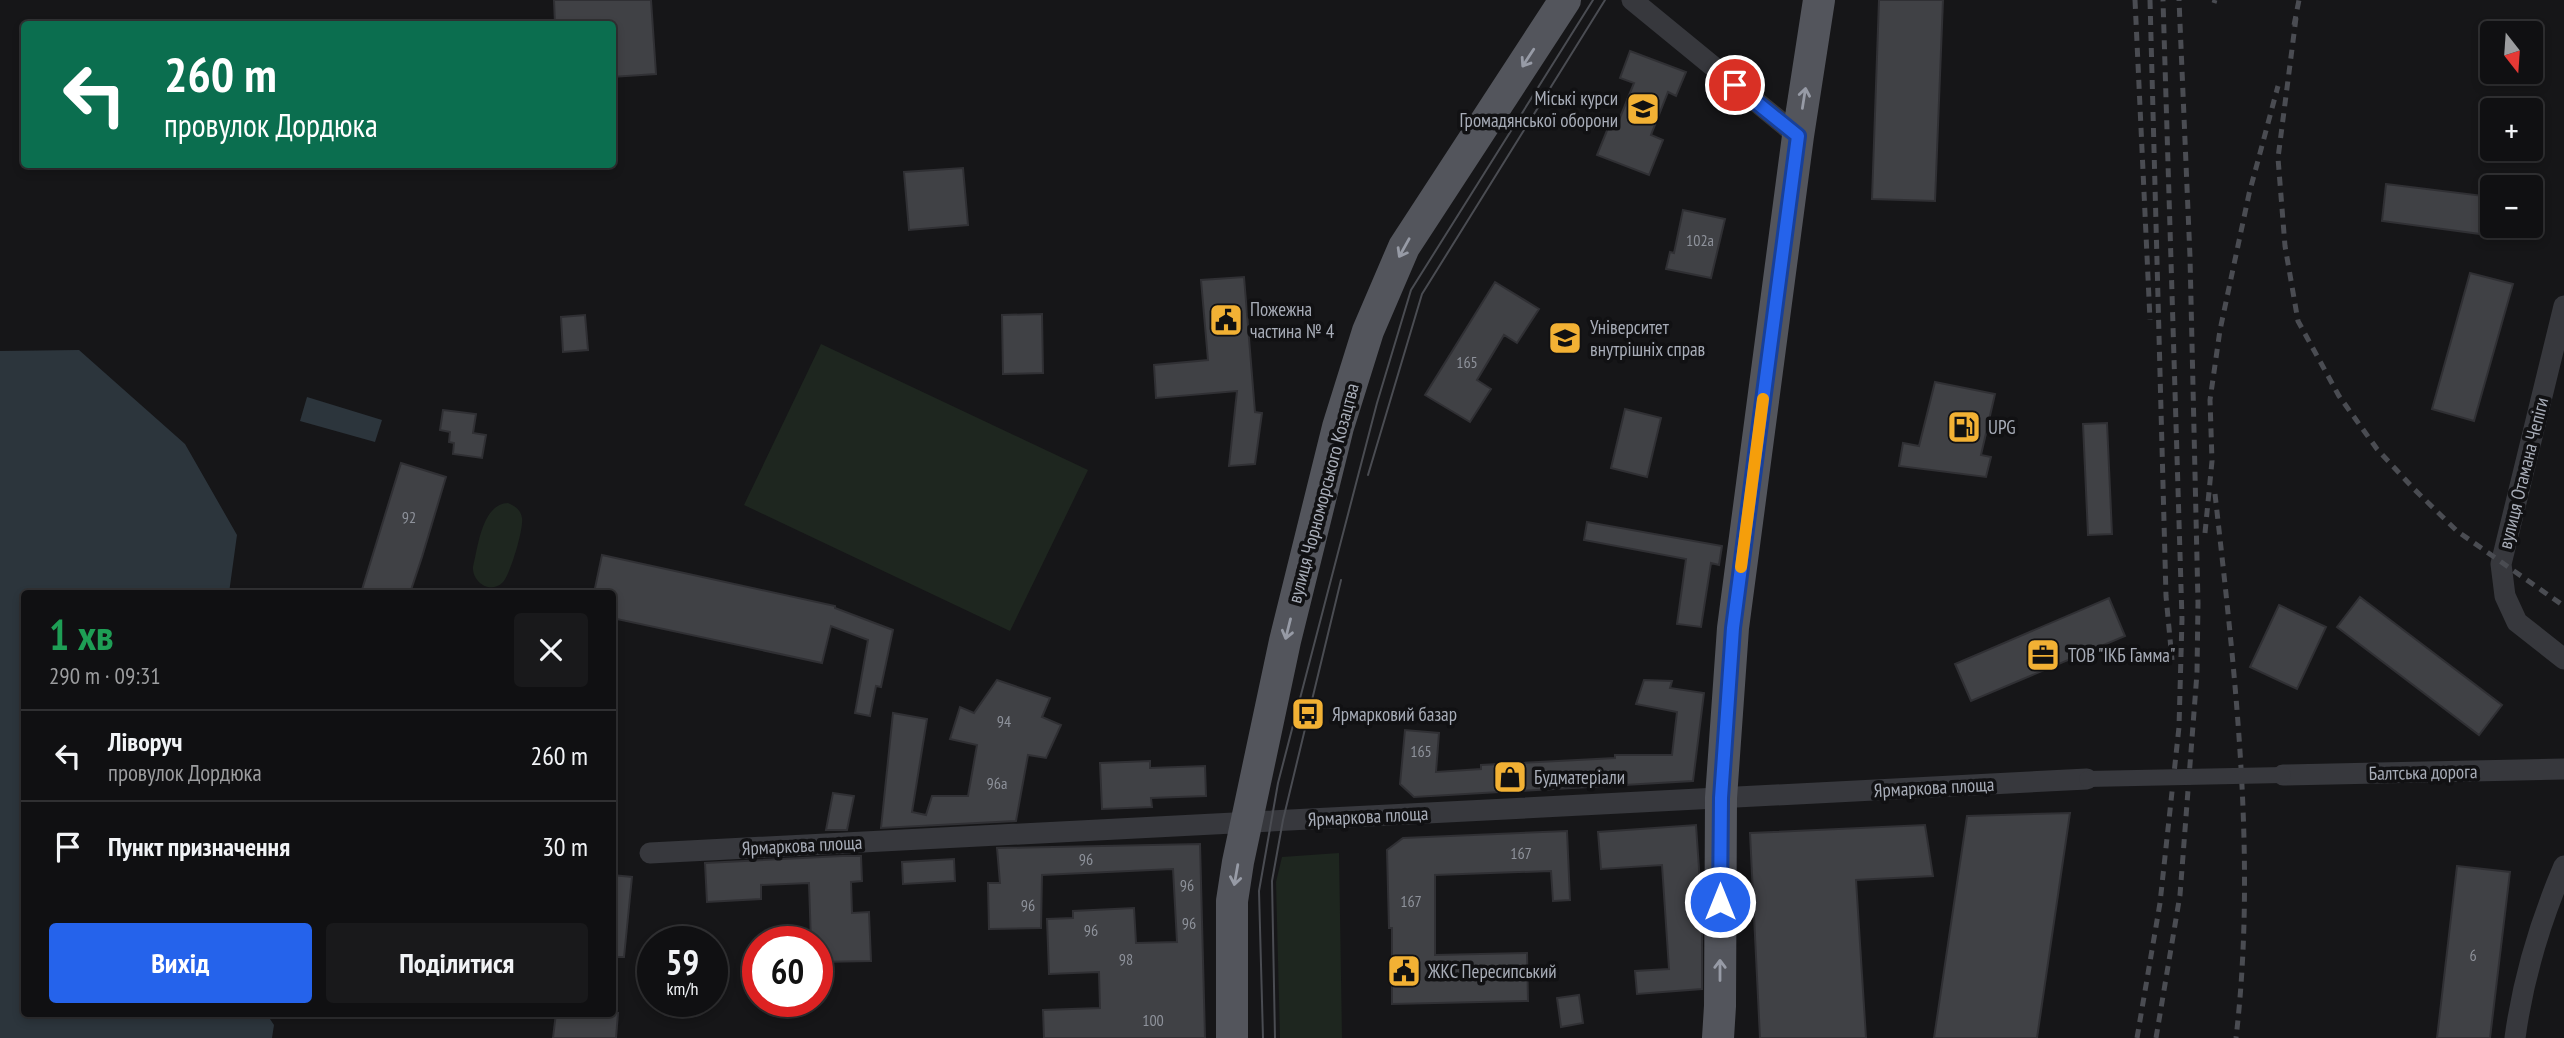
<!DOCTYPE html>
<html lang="uk">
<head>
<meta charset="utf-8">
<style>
	:root { --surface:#101012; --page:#19191b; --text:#f1f3f6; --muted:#9c9d9f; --line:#303032; --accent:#2563eb }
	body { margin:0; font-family:"PT Sans Narrow",sans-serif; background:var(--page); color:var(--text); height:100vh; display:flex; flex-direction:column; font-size:26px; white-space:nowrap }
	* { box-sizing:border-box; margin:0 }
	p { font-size:23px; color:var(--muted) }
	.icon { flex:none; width:38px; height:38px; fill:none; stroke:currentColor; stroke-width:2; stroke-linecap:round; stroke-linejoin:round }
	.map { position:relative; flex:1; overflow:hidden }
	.side { position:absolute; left:21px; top:590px; width:595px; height:427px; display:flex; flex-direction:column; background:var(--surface); border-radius:7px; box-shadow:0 4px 10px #0003,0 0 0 2px var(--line) }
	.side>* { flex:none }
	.hud { position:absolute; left:21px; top:21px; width:595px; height:147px; border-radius:7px; box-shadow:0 4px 10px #0003,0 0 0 2px var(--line); background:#0b6e4f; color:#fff; overflow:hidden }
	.needle { width:46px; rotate:163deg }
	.fabs { position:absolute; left:2480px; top:21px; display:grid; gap:14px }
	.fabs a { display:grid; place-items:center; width:63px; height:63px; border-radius:7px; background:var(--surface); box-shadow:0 4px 10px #0003,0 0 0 2px var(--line); font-size:35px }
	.speed { position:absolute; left:637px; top:926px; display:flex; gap:14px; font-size:35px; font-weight:700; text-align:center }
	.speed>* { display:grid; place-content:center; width:91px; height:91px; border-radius:50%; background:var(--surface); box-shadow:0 4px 10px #0003,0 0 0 2px var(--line); line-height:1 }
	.speed small { font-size:18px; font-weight:400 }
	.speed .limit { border:10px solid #d22; background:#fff; color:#111 }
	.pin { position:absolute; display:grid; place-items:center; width:60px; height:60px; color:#fff; margin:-30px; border:4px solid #fff; border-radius:50%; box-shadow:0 2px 7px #0007 }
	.me { position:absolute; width:77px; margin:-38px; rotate:0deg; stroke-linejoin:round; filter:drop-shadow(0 0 5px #0008) }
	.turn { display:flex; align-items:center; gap:24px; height:147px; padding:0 28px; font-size:32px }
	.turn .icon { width:91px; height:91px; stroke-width:2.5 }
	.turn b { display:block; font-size:49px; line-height:60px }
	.round { display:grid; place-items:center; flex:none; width:74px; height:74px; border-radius:7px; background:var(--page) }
	.headline { display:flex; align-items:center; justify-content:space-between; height:119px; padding:0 28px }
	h1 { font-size:42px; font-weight:800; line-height:52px; color:#1e9e55 }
	.primary-button { display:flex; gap:14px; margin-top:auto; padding:14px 28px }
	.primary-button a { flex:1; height:80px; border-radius:7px; background:var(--accent); color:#fff; font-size:28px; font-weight:800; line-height:80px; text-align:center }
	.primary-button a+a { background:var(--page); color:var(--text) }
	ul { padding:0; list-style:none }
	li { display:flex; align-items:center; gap:21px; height:91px; padding:0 28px; border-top:2px solid var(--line) }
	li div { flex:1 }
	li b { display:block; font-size:26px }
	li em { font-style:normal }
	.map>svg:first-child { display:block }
</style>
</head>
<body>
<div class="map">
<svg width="2564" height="1038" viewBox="0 0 2564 1038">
	<rect width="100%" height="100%" fill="#161618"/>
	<path fill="#1e261f" d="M821 344 1088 470 1010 631 744 505Z
		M508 503C515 506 521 510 522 518 524 528 510 575 503 582 491 595 472 582 473 567 478 547 482 504 508 503Z
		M1339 853 1342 1038H1280L1276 882 1282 857Z"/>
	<path fill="#2c353c" d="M79 350 185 444 237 535 229 593H24V1013H266L274 1025 272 1038H0V351Z
		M307 397 382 420 375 442 300 421Z"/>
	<path fill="#404145" stroke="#303034" stroke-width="2" d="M554 0H651L656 74 612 77V24H555Z
		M1879 0H1943L1935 201 1872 199Z
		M1630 51 1686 72 1676 96 1668 92 1651 135 1663 140 1649 175 1597 155 1610 123 1617 125 1634 83 1620 78Z
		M963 168 968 225 909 230 904 172Z
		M2386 184 2492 197 2488 235 2382 221Z
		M1683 210 1725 219 1711 278 1666 269 1670 252 1674 253Z
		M2470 273 2513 284 2474 421 2432 409Z
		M1244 277 1255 412 1262 413 1255 464 1229 466 1237 391 1156 398 1154 365 1208 360 1201 280Z
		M1495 282 1539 309 1517 343 1504 335 1477 380 1491 389 1470 422 1425 395Z
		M1042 314 1043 373 1003 374 1002 315Z
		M585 315 588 350 563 352 561 317Z
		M1935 382 1995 394 1981 455 1991 457 1986 477 1899 466 1903 443 1919 446Z
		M1625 409 1661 418 1647 477 1611 468Z
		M443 410 476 414 473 433 486 435 482 458 453 454 454 443 449 442 450 432 440 430Z
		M2107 423 2112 534 2088 535 2083 424Z
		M401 463 446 477 422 557 410 593H361Z
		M1587 522 1722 546 1719 565 1711 563 1701 627 1677 624 1686 559 1584 540Z
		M602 555 835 606V608L893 630 881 687 876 686 870 716 855 713 868 640 831 626 822 663 612 618V593H594Z
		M2360 597 2502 705 2479 735 2337 627Z
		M2109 598 2125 636 1971 701 1955 664Z
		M2279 605 2326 627 2297 689 2250 667Z
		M997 680 1050 698 1042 717 1061 725 1046 758 1028 755 1016 821 881 828 893 713 927 719 912 812 926 815 932 796H968L977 745 950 739 960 707 974 713Z
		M1644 680 1672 681 1670 688 1704 693 1693 781 1414 797 1400 784 1405 730 1439 733 1436 772 1481 769V765L1615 758V755H1672L1677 712 1636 704Z
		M1150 761V768L1205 766 1206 796 1151 798 1152 807 1102 809 1100 763Z
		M833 793 854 796 847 830H826Z
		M2070 813 2037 1038H1934L1967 816Z
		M1696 825 1702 913V989L1637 994 1635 971 1669 969 1662 865 1601 869 1598 832Z
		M1925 825 1933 876 1856 880 1866 1038H1760L1750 833Z
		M1567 831 1570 900 1553 901 1551 871 1435 875V955L1527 953 1528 1001 1392 1004V928H1389L1387 850 1403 838Z
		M1200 844 1205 1038H1044L1043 1010 1100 1008 1099 972 1049 974 1047 919 1073 918V911L1134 908 1136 943 1177 942 1173 869 1042 875 1041 928 989 929 988 883H1000L997 848Z
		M842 856H861L862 881 851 882 852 913 869 912 871 961 817 962V942H811L809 883 761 885V899L707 902 705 863Z
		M954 859 955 881 903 884 902 862Z
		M2457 866 2510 872 2490 1038H2437Z
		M612 875 632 877 624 957H612Z
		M1579 995 1583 1023 1561 1027 1557 998Z
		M556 1013H618L616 1038H553Z"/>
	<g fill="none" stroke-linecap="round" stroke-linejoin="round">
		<path stroke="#37383d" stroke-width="21" d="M1632 0 1798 136
			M2564 306 2501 564 2505 596 2517 622 2564 659
			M2283 775 2564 769
			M650 853 2087 779
			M2515 1038C2523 978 2540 922 2564 866"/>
		<path stroke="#53555c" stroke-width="32" d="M1232 1038V901L1238 862 1285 641 1338 427 1368 331 1404 247 1565 0
			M1718 1038 1720 1006 1721 798 1733 628 1798 136 1819 0"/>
		<path stroke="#4a4c52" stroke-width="2" d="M1368 475 1422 294 1605 0
			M1263 1038 1259 891 1278 783 1377 403 1411 290 1593 0
			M1275 1038 1272 881 1283 820 1341 580"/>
		<path stroke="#4a4c52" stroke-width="5" stroke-dasharray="9 7" stroke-linecap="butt" d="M2135 0 2150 320
			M2150 0 2166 596 2172 660
			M2214 3 2215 0
			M2296 18 2278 158 2285 246 2298 321 2339 396 2377 449 2414 489 2457 531 2564 606
			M2294 25 2299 0
			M2215 494C2235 673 2257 858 2236 1038
			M2205 533 2212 461 2210 400 2220 330 2249 194 2278 86
			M2137 1038 2160 903 2179 727 2182 619 2163 0
			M2156 1038 2180 895 2197 673 2198 603 2190 257 2179 0"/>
		<path stroke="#37383d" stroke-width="16" d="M2087 779 2283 775"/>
	</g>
	<defs><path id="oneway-shaft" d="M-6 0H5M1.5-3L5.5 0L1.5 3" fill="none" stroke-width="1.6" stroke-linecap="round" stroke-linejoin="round" transform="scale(1.75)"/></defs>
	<g stroke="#979ba6">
		<use href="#oneway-shaft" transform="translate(1528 58) rotate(123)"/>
		<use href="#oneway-shaft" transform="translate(1804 98) rotate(-81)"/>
		<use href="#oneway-shaft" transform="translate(1404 248) rotate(119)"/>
		<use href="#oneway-shaft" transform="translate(1288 629) rotate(104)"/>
		<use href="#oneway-shaft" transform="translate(1236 875) rotate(100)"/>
		<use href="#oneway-shaft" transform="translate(1720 970) rotate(-90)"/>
	</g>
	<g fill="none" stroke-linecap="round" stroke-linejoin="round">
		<defs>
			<path id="route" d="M1720 902 1721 798 1733 628 1798 136 1735 85"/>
		</defs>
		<use href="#route" stroke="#184099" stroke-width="18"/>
		<use href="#route" stroke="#2563eb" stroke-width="12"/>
		<path stroke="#f59e0b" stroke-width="12" d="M1741 567 1763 399"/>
	</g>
	<defs>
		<symbol id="school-square" viewBox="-11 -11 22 22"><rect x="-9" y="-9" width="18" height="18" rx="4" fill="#f2b134" stroke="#111113"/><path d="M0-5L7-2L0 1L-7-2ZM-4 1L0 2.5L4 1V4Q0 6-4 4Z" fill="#111"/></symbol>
		<symbol id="civic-square" viewBox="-11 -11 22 22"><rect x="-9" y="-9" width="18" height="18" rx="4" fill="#f2b134" stroke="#111113"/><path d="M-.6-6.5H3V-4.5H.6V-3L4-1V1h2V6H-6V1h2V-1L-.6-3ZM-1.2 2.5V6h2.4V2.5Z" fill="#111"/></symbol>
		<symbol id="university-square" viewBox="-11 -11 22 22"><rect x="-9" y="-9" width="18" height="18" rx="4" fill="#f2b134" stroke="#111113"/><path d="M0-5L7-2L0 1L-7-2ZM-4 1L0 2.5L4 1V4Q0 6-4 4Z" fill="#111"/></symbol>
		<symbol id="fuel-square" viewBox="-11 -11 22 22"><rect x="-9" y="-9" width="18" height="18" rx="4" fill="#f2b134" stroke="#111113"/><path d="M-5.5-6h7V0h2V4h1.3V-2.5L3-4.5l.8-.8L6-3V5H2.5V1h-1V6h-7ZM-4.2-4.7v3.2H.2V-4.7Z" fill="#111"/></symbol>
		<symbol id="office-square" viewBox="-11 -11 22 22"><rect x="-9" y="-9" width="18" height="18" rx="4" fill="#f2b134" stroke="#111113"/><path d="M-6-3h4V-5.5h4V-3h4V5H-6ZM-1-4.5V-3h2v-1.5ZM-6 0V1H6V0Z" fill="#111"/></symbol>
		<symbol id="bus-square" viewBox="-11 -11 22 22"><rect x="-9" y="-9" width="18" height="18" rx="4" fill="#f2b134" stroke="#111113"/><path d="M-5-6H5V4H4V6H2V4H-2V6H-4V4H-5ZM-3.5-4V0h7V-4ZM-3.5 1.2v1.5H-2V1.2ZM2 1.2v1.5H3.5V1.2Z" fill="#111"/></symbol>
		<symbol id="shop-square" viewBox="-11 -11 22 22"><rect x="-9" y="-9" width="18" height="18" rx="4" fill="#f2b134" stroke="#111113"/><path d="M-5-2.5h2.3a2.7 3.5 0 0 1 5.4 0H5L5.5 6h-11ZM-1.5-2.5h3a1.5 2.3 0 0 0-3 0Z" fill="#111"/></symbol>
	</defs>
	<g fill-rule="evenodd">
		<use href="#school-square" x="1624" y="90" width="38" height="38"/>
		<use href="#civic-square" x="1207" y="301" width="38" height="38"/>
		<use href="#university-square" x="1546" y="319" width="38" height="38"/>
		<use href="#fuel-square" x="1945" y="408" width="38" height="38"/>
		<use href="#office-square" x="2024" y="636" width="38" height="38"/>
		<use href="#bus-square" x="1289" y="695" width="38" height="38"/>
		<use href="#shop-square" x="1491" y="758" width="38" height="38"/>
		<use href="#civic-square" x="1385" y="952" width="38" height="38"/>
	</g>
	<g text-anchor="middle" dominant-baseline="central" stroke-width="7" stroke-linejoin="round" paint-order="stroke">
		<g font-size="16" fill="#8e929b">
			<text x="1700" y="240">102а</text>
			<text x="1467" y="362">165</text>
			<text x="409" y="517">92</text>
			<text x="1004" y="721">94</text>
			<text x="1421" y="751">165</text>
			<text x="997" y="783">96а</text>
			<text x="1521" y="853">167</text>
			<text x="1086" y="859">96</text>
			<text x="1187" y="885">96</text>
			<text x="1411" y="901">167</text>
			<text x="1028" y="905">96</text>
			<text x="1189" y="923">96</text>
			<text x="1091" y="930">96</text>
			<text x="2473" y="955">6</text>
			<text x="1126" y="959">98</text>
			<text x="1153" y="1020">100</text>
		</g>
		<g font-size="19" fill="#a8adb8" stroke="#111113" text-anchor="start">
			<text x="1618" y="98" text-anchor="end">Міські курси<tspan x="1618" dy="22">Громадянської оборони</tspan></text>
			<text x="1250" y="309">Пожежна<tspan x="1250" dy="22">частина № 4</tspan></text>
			<text x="1590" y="327">Університет<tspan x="1590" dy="22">внутрішніх справ</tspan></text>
			<text x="1988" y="427">UPG</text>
			<text x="2068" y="655">ТОВ "ІКБ Гамма"</text>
			<text x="1332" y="714">Ярмарковий базар</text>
			<text x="1534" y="777">Будматеріали</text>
			<text x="1428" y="971">ЖКС Пересипський</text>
		</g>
		<g font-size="19" fill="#a8adb8" stroke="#111113">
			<text transform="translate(2523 473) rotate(-76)">вулиця Отамана Чепіги</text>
			<text transform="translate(1323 493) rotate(-75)">вулиця Чорноморського Козацтва</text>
			<text transform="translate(2423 772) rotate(-1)">Балтська дорога</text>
			<text transform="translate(1934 787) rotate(-3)">Ярмаркова площа</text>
			<text transform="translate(1368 816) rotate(-3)">Ярмаркова площа</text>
			<text transform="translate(802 845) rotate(-3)">Ярмаркова площа</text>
		</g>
	</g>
</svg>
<div class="fabs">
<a><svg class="needle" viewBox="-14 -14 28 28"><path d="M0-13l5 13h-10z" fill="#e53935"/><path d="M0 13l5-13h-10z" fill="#9c9d9f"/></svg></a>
<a>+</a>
<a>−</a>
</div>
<div class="speed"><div>59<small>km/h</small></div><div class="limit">60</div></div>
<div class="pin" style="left:1735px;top:85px;background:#d93025"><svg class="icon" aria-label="arrive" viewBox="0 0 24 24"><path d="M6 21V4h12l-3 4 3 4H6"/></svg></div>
<svg class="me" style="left:1720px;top:902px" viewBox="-20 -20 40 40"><circle r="17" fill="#2563eb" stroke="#fff" stroke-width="3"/><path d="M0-11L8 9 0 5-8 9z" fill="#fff"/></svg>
<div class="hud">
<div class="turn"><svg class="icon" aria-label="left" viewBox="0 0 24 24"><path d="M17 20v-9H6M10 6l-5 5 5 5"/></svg><div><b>260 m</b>провулок Дордюка</div></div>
</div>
<section class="side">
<div class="headline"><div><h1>1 хв</h1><p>290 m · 09:31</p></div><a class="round"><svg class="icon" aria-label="close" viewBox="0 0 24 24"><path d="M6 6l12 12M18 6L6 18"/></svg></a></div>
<ul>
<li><svg class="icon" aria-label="left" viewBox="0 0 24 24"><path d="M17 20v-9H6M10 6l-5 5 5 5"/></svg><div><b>Ліворуч</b><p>провулок Дордюка</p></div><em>260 m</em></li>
<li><svg class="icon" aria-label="arrive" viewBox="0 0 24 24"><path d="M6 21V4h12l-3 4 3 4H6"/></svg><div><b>Пункт призначення</b></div><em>30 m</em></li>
</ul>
<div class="primary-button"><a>Вихід</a><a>Поділитися</a></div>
</section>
</div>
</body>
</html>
